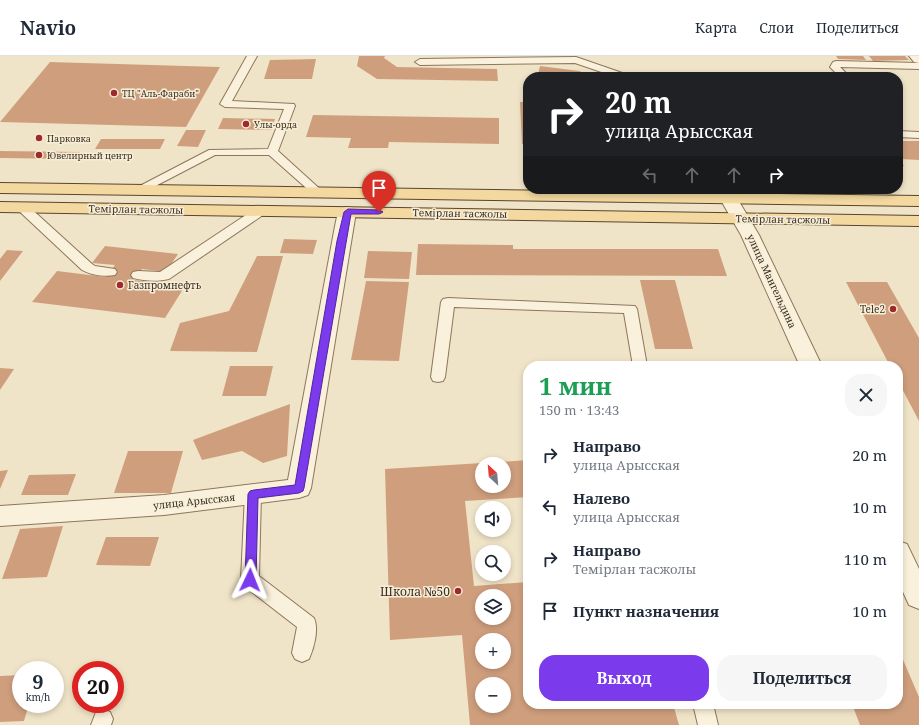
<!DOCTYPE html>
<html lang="ru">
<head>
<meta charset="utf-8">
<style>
	:root { --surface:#fff; --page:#f6f6f7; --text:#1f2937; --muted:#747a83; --line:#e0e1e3; --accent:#7c3aed }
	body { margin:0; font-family:"Noto Serif",serif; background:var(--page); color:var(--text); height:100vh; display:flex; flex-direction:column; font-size:15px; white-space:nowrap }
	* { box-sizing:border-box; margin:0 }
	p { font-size:13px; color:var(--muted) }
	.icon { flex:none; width:22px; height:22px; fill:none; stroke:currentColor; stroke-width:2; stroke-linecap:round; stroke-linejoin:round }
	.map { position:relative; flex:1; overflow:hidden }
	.drawer { position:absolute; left:523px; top:305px; width:380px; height:348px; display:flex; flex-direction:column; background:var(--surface); border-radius:16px; box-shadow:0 2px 6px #0003 }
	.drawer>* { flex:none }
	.hud { position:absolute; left:523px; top:16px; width:380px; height:122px; border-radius:16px; box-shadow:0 2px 6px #0003; background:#202124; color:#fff; overflow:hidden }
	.needle { width:26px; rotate:334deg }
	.fabs { position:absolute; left:475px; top:401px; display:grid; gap:8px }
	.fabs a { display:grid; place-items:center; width:36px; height:36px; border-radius:50%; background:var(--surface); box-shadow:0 2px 6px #0003; font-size:20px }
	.speed { position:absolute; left:12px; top:605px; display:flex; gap:8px; font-size:20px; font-weight:700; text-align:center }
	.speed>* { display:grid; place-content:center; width:52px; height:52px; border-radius:50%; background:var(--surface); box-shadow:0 2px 6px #0003; line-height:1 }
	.speed small { font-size:10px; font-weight:400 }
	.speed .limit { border:6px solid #d22; background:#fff; color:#111 }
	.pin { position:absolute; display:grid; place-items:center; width:34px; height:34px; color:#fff; margin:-41px -17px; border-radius:50% 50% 50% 0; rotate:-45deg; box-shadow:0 0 4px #0007 }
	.pin .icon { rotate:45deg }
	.me { position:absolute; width:44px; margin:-22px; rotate:2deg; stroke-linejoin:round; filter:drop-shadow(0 0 3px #0008) }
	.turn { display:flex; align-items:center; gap:14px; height:84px; padding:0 16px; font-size:18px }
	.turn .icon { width:52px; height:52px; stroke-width:2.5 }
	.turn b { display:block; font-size:28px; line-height:34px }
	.lanes { display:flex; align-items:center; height:38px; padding:0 16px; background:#0003; justify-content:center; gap:20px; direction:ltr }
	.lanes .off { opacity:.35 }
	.round { display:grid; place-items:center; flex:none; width:42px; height:42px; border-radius:16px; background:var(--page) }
	.summary { display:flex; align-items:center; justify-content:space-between; height:68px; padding:0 16px }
	h1 { font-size:24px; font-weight:700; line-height:30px; color:#1e9e55 }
	.primary-button { display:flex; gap:8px; margin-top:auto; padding:8px 16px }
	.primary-button a { flex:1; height:46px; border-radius:16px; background:var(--accent); color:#fff; font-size:16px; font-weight:700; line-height:46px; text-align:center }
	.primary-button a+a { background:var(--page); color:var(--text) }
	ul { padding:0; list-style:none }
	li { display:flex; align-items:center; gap:12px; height:52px; padding:0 16px }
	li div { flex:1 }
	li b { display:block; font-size:15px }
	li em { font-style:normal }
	header { display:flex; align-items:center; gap:24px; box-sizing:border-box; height:56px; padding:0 20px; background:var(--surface); border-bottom:1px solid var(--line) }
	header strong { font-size:19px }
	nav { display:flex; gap:22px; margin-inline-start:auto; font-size:14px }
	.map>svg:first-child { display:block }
</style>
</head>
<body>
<header>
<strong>Navio</strong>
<nav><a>Карта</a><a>Слои</a><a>Поделиться</a></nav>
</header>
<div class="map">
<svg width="919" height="669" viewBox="0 0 919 669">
	<rect width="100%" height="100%" fill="#f0e4c8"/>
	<path fill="#cf9f7d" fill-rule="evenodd" d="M359 0H385L384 2 397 11 497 13 498 25 377 23 357 10Z
		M836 0H863L866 4 838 3Z
		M869 0H905L909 4 873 5Z
		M316 3 312 23H264L270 4Z
		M50 6 220 11 186 71 0 66Z
		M540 10 579 15 594 21H558L538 18Z
		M520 46H528V88H522Z
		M313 59 499 62V88L389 86 388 92H348L351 82 306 81Z
		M223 62 275 63 271 74 218 73Z
		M186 74H206L198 91 177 90Z
		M101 83H165L160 93H95Z
		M898 85H919V104L900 103 904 110H898Z
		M0 95 80 96 76 103 0 102Z
		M284 183 317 184 313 198 280 197Z
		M418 188 513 189V193H718L727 220 416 219Z
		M105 190 178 198 166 216 142 213 134 224 185 230 165 262 32 246 57 215 106 221 115 209 92 207Z
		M7 194 23 195 0 225V203Z
		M368 195 412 196 409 223 364 222Z
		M257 200H283L257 296 170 295 180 267 229 255Z
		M640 224H675L693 293H655Z
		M366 225 409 226 399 305 351 304Z
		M846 226H887L919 282V365L898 325V310H890Z
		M230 310H273L266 340H222Z
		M0 312 14 313 0 334Z
		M290 348 287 400 263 407 242 395 202 404 193 384Z
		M128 395H183L171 437H114Z
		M528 404V441L465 445 474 530 528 526V648H673L679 669H470L462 579 390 584 385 413 482 407V430H504V408L485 407ZM482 540H504V562H482ZM482 584H504V606H482ZM482 628H504V650H482Z
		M8 414 0 433V415Z
		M76 418 68 439H21L29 419Z
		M63 470 47 521 2 523 20 473Z
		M106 481H159L150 510 96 509Z
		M898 592 919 641V669H860L852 648H898Z
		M21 619V648H29L24 665 0 666V620Z"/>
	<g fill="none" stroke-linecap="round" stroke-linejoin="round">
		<defs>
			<path id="service" d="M247 0H257L232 45 294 48 295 50 278 95 321 134 323 136 321 138H313L269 99H215L142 137H134L132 135 134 133 209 94 268 93 284 53 225 51 220 48Z
				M576 1 628 19 630 21H616L575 7 420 9 415 6 420 3Z
				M836 5 919 7V13L840 11 850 21H840L830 11 833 6Z
				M898 75 919 76V82L898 81Z
				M715 133H727L734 141 732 143C724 146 720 140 715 133Z
				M23 148 27 149 92 208 95 210 115 213 117 216 115 219C105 221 91 219 82 214L19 155 17 152 19 149Z
				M262 150 266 151 268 154 266 157 169 223C157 226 145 225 133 222L131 219 133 216 138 215 160 216 258 151Z
				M448 242 635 250 637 253 647 310H633L624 257 454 251 445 321 443 325 438 326 433 325 431 321 441 246 443 243Z
				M253 431 259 433 261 438 259 520 314 562C319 573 314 592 309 603L302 606 295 603 292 597 297 571 244 530 241 524 245 438 247 433Z
				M693 648H713L718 669H698Z
				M103 653 110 656 113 663 111 669H91L96 656Z"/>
			<path id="minor" d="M909 0H919V7L914 6Z
				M347 151 353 152 356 156 311 432 308 439 299 442 164 459 0 470V450L164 439 288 424 335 170 338 156 341 152Z"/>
			<path id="tertiary" d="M728 136 734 137 759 179 822 310H800L741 179 719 141 722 137Z
				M898 485 907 488 919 513V553L909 549 898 525Z"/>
			<path id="primary" d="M0 127 919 140V150L0 137Z
				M0 146 919 160V170L0 156Z"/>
		</defs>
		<use href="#service" stroke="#8d765c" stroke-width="2"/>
		<use href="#minor" stroke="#8d765c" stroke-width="2"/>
		<use href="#tertiary" stroke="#8d765c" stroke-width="2"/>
		<use href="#primary" stroke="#5b4430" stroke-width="2"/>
		<use href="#service" fill="#faf1dc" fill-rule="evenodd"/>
		<use href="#minor" fill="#faf1dc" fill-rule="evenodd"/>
		<use href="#tertiary" fill="#faf1dc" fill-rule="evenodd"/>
		<use href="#primary" fill="#f3d9a0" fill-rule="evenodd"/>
	</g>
	<path fill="#7c3aed" stroke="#51269a" d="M348 153 379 154 383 156 379 158H351L304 432 303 435 299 437 258 442 256 524 254 527 250 529 246 527 245 524 248 438 250 435 254 434 295 429 337 185 344 156Z"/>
	<g fill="#9e2a2b" stroke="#f7eed8" stroke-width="1.5">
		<circle cx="114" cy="37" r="4"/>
		<circle cx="246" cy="68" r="4"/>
		<circle cx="39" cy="82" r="4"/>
		<circle cx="39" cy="99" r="4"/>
		<circle cx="120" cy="229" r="4"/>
		<circle cx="893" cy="253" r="4"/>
		<circle cx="458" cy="535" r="4"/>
	</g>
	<g text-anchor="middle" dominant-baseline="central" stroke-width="3" stroke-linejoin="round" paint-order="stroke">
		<g font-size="9" fill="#3d2e20" stroke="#f7eed8" text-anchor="start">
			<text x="122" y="37">ТЦ "Аль-Фараби"</text>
			<text x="254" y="68">Улы-орда</text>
			<text x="47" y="82">Парковка</text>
			<text x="47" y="99">Ювелирный центр</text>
		</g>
		<g font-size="10" fill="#3d2e20" stroke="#f7eed8">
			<text transform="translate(136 153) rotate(1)">Темірлан тасжолы</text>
			<text transform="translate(460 157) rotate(1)">Темірлан тасжолы</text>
			<text transform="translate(783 163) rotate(1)">Темірлан тасжолы</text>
			<text transform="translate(772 225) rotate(65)">улица Мангельдина</text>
			<text transform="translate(194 445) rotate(-6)">улица Арысская</text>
		</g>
		<g font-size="10" fill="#3d2e20" stroke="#f7eed8" text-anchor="start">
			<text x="128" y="229">Газпромнефть</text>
			<text x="885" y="253" text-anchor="end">Tele2</text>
		</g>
		<g font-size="12" fill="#3d2e20" stroke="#f7eed8" text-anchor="end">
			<text x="450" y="535">Школа №50</text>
		</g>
	</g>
</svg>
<div class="fabs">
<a><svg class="needle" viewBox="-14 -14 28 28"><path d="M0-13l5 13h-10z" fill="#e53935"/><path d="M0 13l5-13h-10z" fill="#747a83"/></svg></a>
<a><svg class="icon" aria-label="sound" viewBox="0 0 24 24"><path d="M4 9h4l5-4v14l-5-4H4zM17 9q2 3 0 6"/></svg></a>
<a><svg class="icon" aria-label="search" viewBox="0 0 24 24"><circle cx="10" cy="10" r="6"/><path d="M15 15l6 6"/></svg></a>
<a><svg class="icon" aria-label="layers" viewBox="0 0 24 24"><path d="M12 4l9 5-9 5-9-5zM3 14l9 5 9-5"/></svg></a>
<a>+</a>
<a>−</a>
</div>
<div class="speed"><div>9<small>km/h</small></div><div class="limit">20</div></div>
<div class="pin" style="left:379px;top:156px;background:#d93025"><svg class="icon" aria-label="arrive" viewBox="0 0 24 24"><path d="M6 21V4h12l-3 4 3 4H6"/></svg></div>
<svg class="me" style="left:250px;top:524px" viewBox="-20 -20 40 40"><path d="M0-17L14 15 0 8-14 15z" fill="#7c3aed" stroke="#fff" stroke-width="4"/></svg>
<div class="hud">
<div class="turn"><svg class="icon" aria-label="right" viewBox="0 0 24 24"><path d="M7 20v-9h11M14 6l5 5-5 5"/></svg><div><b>20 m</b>улица Арысская</div></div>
<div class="lanes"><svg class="icon off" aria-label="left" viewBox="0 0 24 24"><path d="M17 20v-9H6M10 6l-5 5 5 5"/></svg><svg class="icon off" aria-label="ahead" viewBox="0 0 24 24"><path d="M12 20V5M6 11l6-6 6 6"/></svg><svg class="icon off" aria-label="ahead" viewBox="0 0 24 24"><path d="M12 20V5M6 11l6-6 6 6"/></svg><svg class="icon" aria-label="right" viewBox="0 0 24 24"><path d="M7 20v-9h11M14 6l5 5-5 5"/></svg></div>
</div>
<section class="drawer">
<div class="summary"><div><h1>1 мин</h1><p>150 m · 13:43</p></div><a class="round"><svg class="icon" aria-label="close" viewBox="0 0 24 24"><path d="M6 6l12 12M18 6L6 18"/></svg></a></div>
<ul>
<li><svg class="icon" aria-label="right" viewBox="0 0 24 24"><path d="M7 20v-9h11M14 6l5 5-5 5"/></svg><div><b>Направо</b><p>улица Арысская</p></div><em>20 m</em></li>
<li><svg class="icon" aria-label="left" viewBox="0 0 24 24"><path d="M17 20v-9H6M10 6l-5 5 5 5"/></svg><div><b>Налево</b><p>улица Арысская</p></div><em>10 m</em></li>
<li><svg class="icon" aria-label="right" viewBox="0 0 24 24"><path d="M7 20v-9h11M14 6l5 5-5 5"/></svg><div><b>Направо</b><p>Темірлан тасжолы</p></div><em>110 m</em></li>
<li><svg class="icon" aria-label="arrive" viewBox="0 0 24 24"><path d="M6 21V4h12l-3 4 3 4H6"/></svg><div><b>Пункт назначения</b></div><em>10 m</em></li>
</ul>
<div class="primary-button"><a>Выход</a><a>Поделиться</a></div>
</section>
</div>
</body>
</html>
